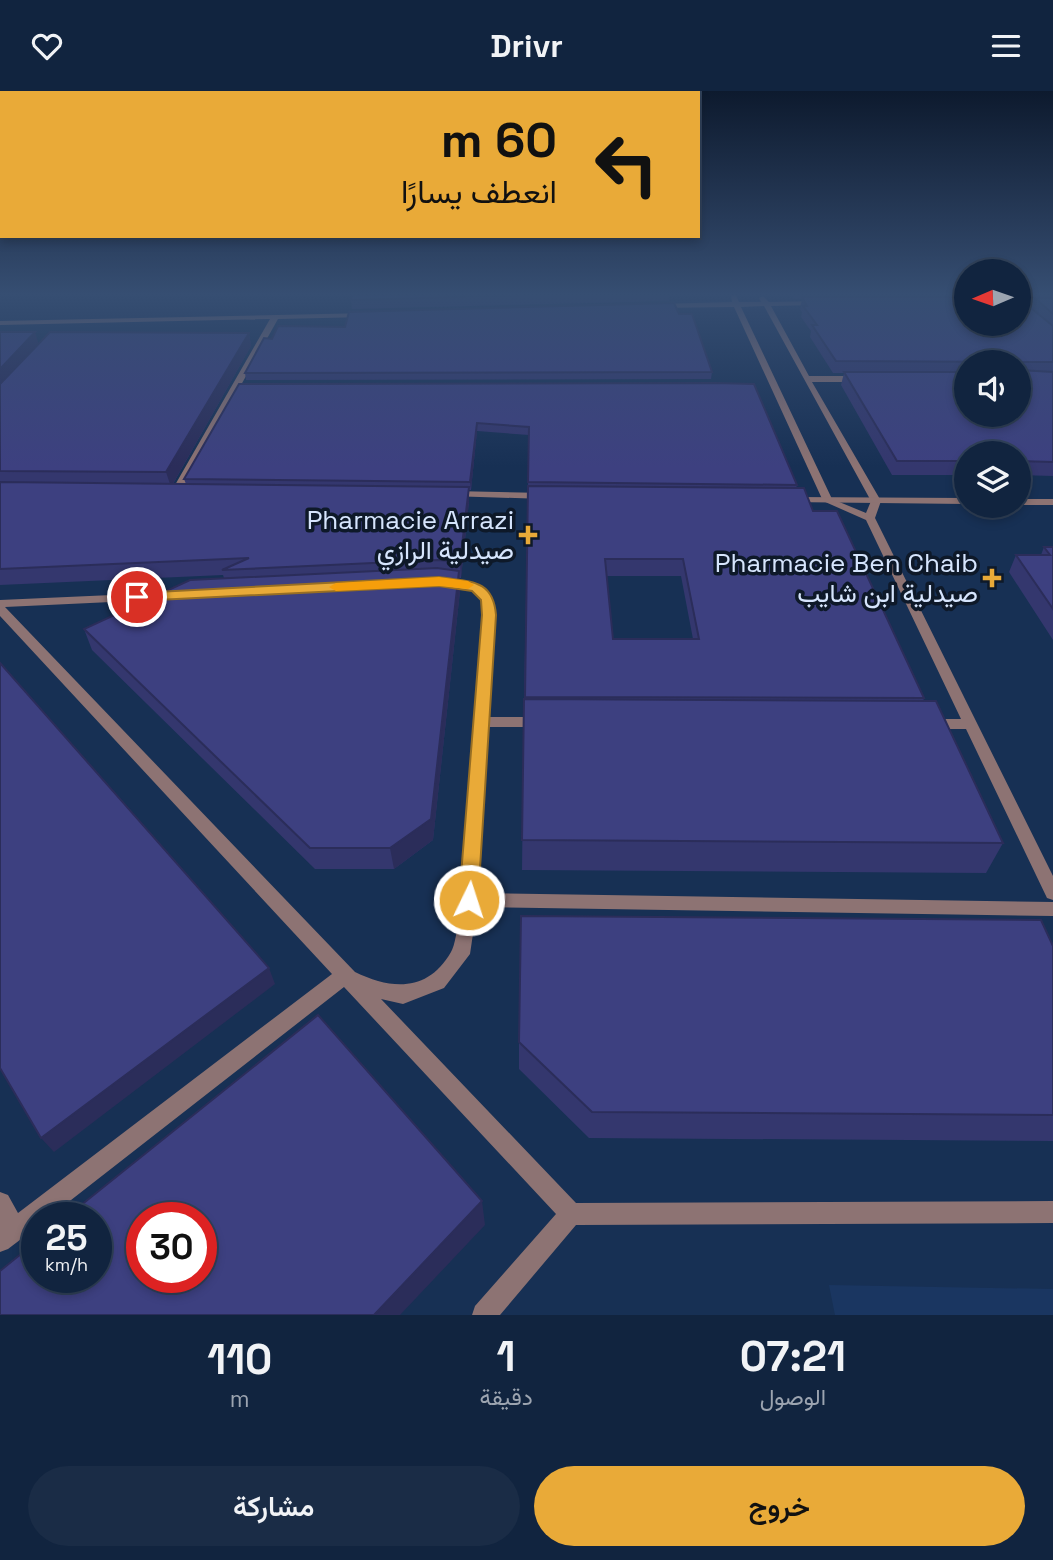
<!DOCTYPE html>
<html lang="ar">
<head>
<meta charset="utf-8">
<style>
	:root { --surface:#11243f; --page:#1a2c46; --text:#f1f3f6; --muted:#9ca4b0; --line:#304159; --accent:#e9aa38 }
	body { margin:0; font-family:"Space Grotesk",Vazirmatn,sans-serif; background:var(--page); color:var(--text); direction:rtl; height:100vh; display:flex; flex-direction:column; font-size:26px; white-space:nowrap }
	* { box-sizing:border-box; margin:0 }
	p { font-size:23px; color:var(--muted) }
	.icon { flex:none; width:38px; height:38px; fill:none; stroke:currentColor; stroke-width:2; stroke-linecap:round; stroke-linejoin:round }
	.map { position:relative; height:1224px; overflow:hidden; direction:ltr }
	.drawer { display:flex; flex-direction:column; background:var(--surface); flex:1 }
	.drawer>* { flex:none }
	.top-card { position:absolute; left:0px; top:0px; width:700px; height:147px; box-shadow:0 4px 10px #0003,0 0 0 2px var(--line); direction:rtl; background:#e9aa38; color:#111; overflow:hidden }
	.needle { width:46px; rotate:268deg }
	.buttons { position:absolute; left:954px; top:168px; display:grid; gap:14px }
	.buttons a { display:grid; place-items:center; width:77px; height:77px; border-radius:50%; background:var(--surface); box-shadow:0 4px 10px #0003,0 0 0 2px var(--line); font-size:35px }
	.speed { position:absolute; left:21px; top:1111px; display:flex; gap:14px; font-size:35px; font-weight:700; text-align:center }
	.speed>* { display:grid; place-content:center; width:91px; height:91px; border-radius:50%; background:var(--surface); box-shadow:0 4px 10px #0003,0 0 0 2px var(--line); line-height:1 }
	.speed small { font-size:18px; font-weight:400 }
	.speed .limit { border:10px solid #d22; background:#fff; color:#111 }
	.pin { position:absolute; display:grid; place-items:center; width:60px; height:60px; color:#fff; margin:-30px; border:4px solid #fff; border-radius:50%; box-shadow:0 2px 7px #0007 }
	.me { position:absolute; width:77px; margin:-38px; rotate:4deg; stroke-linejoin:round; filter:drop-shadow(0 0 5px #0008) }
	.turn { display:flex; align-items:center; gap:24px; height:147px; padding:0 28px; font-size:32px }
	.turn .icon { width:91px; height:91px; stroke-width:2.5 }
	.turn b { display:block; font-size:49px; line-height:60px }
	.eta { display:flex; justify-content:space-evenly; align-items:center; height:119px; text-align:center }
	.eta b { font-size:42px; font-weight:600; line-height:49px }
	.button { display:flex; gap:14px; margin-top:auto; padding:14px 28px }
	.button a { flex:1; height:80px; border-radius:42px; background:var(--accent); color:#111; font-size:28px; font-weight:600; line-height:80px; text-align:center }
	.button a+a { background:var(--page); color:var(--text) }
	header { display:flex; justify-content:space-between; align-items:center; height:91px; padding:0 28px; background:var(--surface); font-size:32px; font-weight:600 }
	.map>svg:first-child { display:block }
</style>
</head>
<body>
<header><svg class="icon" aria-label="menu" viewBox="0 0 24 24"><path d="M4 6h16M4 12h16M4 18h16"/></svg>Drivr<svg class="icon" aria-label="heart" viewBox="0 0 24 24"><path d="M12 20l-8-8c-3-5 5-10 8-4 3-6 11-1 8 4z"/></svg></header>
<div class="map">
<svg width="1053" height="1224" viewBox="0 0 1053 1224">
	<rect width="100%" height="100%" fill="#173054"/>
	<path fill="#1a3661" d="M829 1194 1053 1198V1224H835Z"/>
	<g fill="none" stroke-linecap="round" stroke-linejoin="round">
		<path fill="#8d7373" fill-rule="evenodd" d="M731 204H736L739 211H761L759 207 763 205 769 211 820 210 821 212 817 214 771 215 809 285H860L864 288 860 291H812L881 410 875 427 1053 785V809L1047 807 966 638H931L924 633 931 628H961L866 429 823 410 734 216 656 217 652 215 656 213 732 211ZM764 215 871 410 866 422 832 408 741 216Z
			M1018 212H1053V216H1018Z
			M369 222V226H366L278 228 181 401 176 404 171 401 270 228 0 234V230Z
			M443 487C472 492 493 488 495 524L489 626H543L550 631 543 636H488L478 802 1053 811V825L477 816 470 863 444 897 403 913 381 908 576 1112 1053 1110V1132L576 1134 500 1224H472L475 1215 556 1123 344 896 48 1127H37V1136L8 1158 0 1161V1101L8 1104 18 1122 332 883 0 525V509L179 501 181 504 175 508 5 516 355 881C392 899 428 901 451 861 459 849 462 790 463 772 470 688 476 607 483 524L482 509 472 499 439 494 437 491Z"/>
		<path fill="#8d7373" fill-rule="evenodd" d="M453 400 545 402 550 405 545 408 449 405 448 403Z
			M792 406 966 407V413L788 411 787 409Z
			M1018 408H1053V414H1018Z"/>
	</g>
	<path fill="#34376e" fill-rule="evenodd" d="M352 204H669V210L352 218 351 209Z
		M792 204H966V233L1018 204H1053V385L1018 384V362H966V384H892L841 294 844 282H833L810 246 811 240 801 226 802 221 800 218 802 208H794ZM1021 210H1034L1031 218ZM966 271H1018L966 324Z
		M679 223 712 281 711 288 246 289 245 282 272 248 345 236Z
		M0 241 39 253 249 242 251 255 173 393H186L184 388 239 293 716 292 797 394 796 397 813 420 924 607 923 610 1003 752 986 782 522 779 524 608 529 344 477 340 471 399H469V410L461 487H459L460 500 433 749 394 778H315L92 559 84 538 224 487 223 484 0 494ZM607 485H681L693 548H613Z
		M1044 456H1053V549L1009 481 1016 464H1041Z
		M1053 855V1050L589 1047 519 978V951Z"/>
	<path fill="#2b2d5a" d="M35 241 39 254 0 297V278Z
		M249 242 251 255 171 396 166 381Z
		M477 332V340L471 399 470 391Z
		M469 396V410L461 487 460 471Z
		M459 480 460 500 433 749 394 778 390 757Z
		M269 877 275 893 54 1061 41 1047Z
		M482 1110 485 1134 400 1224H374Z"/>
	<path fill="#3d4080" stroke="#2b2d5a" stroke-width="2" fill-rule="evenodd" d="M352 204H526L351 209Z
		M1018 204H1020L1021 209 1053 235V271H1023L1020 279 1053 281V371L1018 370V362H966V370H897L844 281H966V324H1018V271L836 270 812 234H817L803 215H807L802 206H966V233H1018Z
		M1035 207H1053V223Z
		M674 212 679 223H692L712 281 245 282 264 247 272 248 278 235 345 236 349 221Z
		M0 241H35L0 278Z
		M50 241 249 242 166 381 0 380V293Z
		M716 292 754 293 797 394 528 391 529 336 477 332 470 391 184 388 239 293Z
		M0 391 469 396 460 471 438 469 222 479 249 467 0 478Z
		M528 395 804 397 813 420H837L924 607 525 606ZM605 468H683L699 548H613Z
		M1044 456H1053V518L1016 464H1050Z
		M437 477 459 480 431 728 390 757H310L84 538 190 489Z
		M0 572 269 877 41 1047 0 977Z
		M524 608 936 610 1003 752 522 749Z
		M521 825 1041 829 1053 855V1024L592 1021 519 951Z
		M318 924 482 1110 374 1224H0V1180L37 1150V1186H96V1127H65ZM142 1127H201V1186H142Z"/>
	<linearGradient id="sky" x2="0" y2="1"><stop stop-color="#0d1a2e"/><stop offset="0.54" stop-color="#364e72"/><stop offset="1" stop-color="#364e72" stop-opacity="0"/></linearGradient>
	<rect width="1053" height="376" fill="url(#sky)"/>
	<path fill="#e9aa38" stroke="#976e24" stroke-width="2" d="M439 486C469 491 493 487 496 524L478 809 476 815H462L459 809 482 524 481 509 472 500 439 495 137 510 130 506 137 502Z"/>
	<path fill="#f59e0b" d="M439 486 468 490 474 494 468 498 439 495 336 500 329 496 336 492Z"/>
	<g fill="#e9aa38" stroke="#0e1929" stroke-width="2.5">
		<path d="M524.5 433.5h7v7h7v7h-7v7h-7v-7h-7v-7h7z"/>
		<path d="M988.5 476.5h7v7h7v7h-7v7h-7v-7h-7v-7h7z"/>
	</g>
	<g text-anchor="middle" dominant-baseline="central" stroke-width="7" stroke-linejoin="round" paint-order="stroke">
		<g font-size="26" fill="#d6e5fd" stroke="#0e1929" text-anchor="end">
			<text x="514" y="429">Pharmacie Arrazi<tspan x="514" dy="30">صيدلية الرازي</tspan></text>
			<text x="978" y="472">Pharmacie Ben Chaib<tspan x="978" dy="30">صيدلية ابن شايب</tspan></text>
		</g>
	</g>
</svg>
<div class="buttons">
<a><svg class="needle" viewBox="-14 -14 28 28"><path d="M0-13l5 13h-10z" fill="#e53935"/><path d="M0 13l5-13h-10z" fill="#9ca4b0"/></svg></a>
<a><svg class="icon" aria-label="sound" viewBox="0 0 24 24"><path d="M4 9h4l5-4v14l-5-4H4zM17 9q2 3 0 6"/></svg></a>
<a><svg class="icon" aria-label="layers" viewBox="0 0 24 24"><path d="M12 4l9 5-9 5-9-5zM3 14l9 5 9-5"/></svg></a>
</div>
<div class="speed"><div>25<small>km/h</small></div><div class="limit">30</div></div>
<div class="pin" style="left:137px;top:506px;background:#d93025"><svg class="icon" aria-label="arrive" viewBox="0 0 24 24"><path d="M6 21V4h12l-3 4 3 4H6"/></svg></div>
<svg class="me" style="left:469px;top:809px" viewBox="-20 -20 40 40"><circle r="17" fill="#e9aa38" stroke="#fff" stroke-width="3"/><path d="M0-11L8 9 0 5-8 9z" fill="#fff"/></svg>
<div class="top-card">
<div class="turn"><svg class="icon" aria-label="left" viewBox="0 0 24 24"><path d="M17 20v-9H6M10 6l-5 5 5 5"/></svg><div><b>60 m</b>انعطف يسارًا</div></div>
</div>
</div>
<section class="drawer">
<div class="eta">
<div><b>07:21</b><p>الوصول</p></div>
<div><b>1</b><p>دقيقة</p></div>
<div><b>110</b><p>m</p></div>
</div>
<div class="button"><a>خروج</a><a>مشاركة</a></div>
</section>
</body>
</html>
